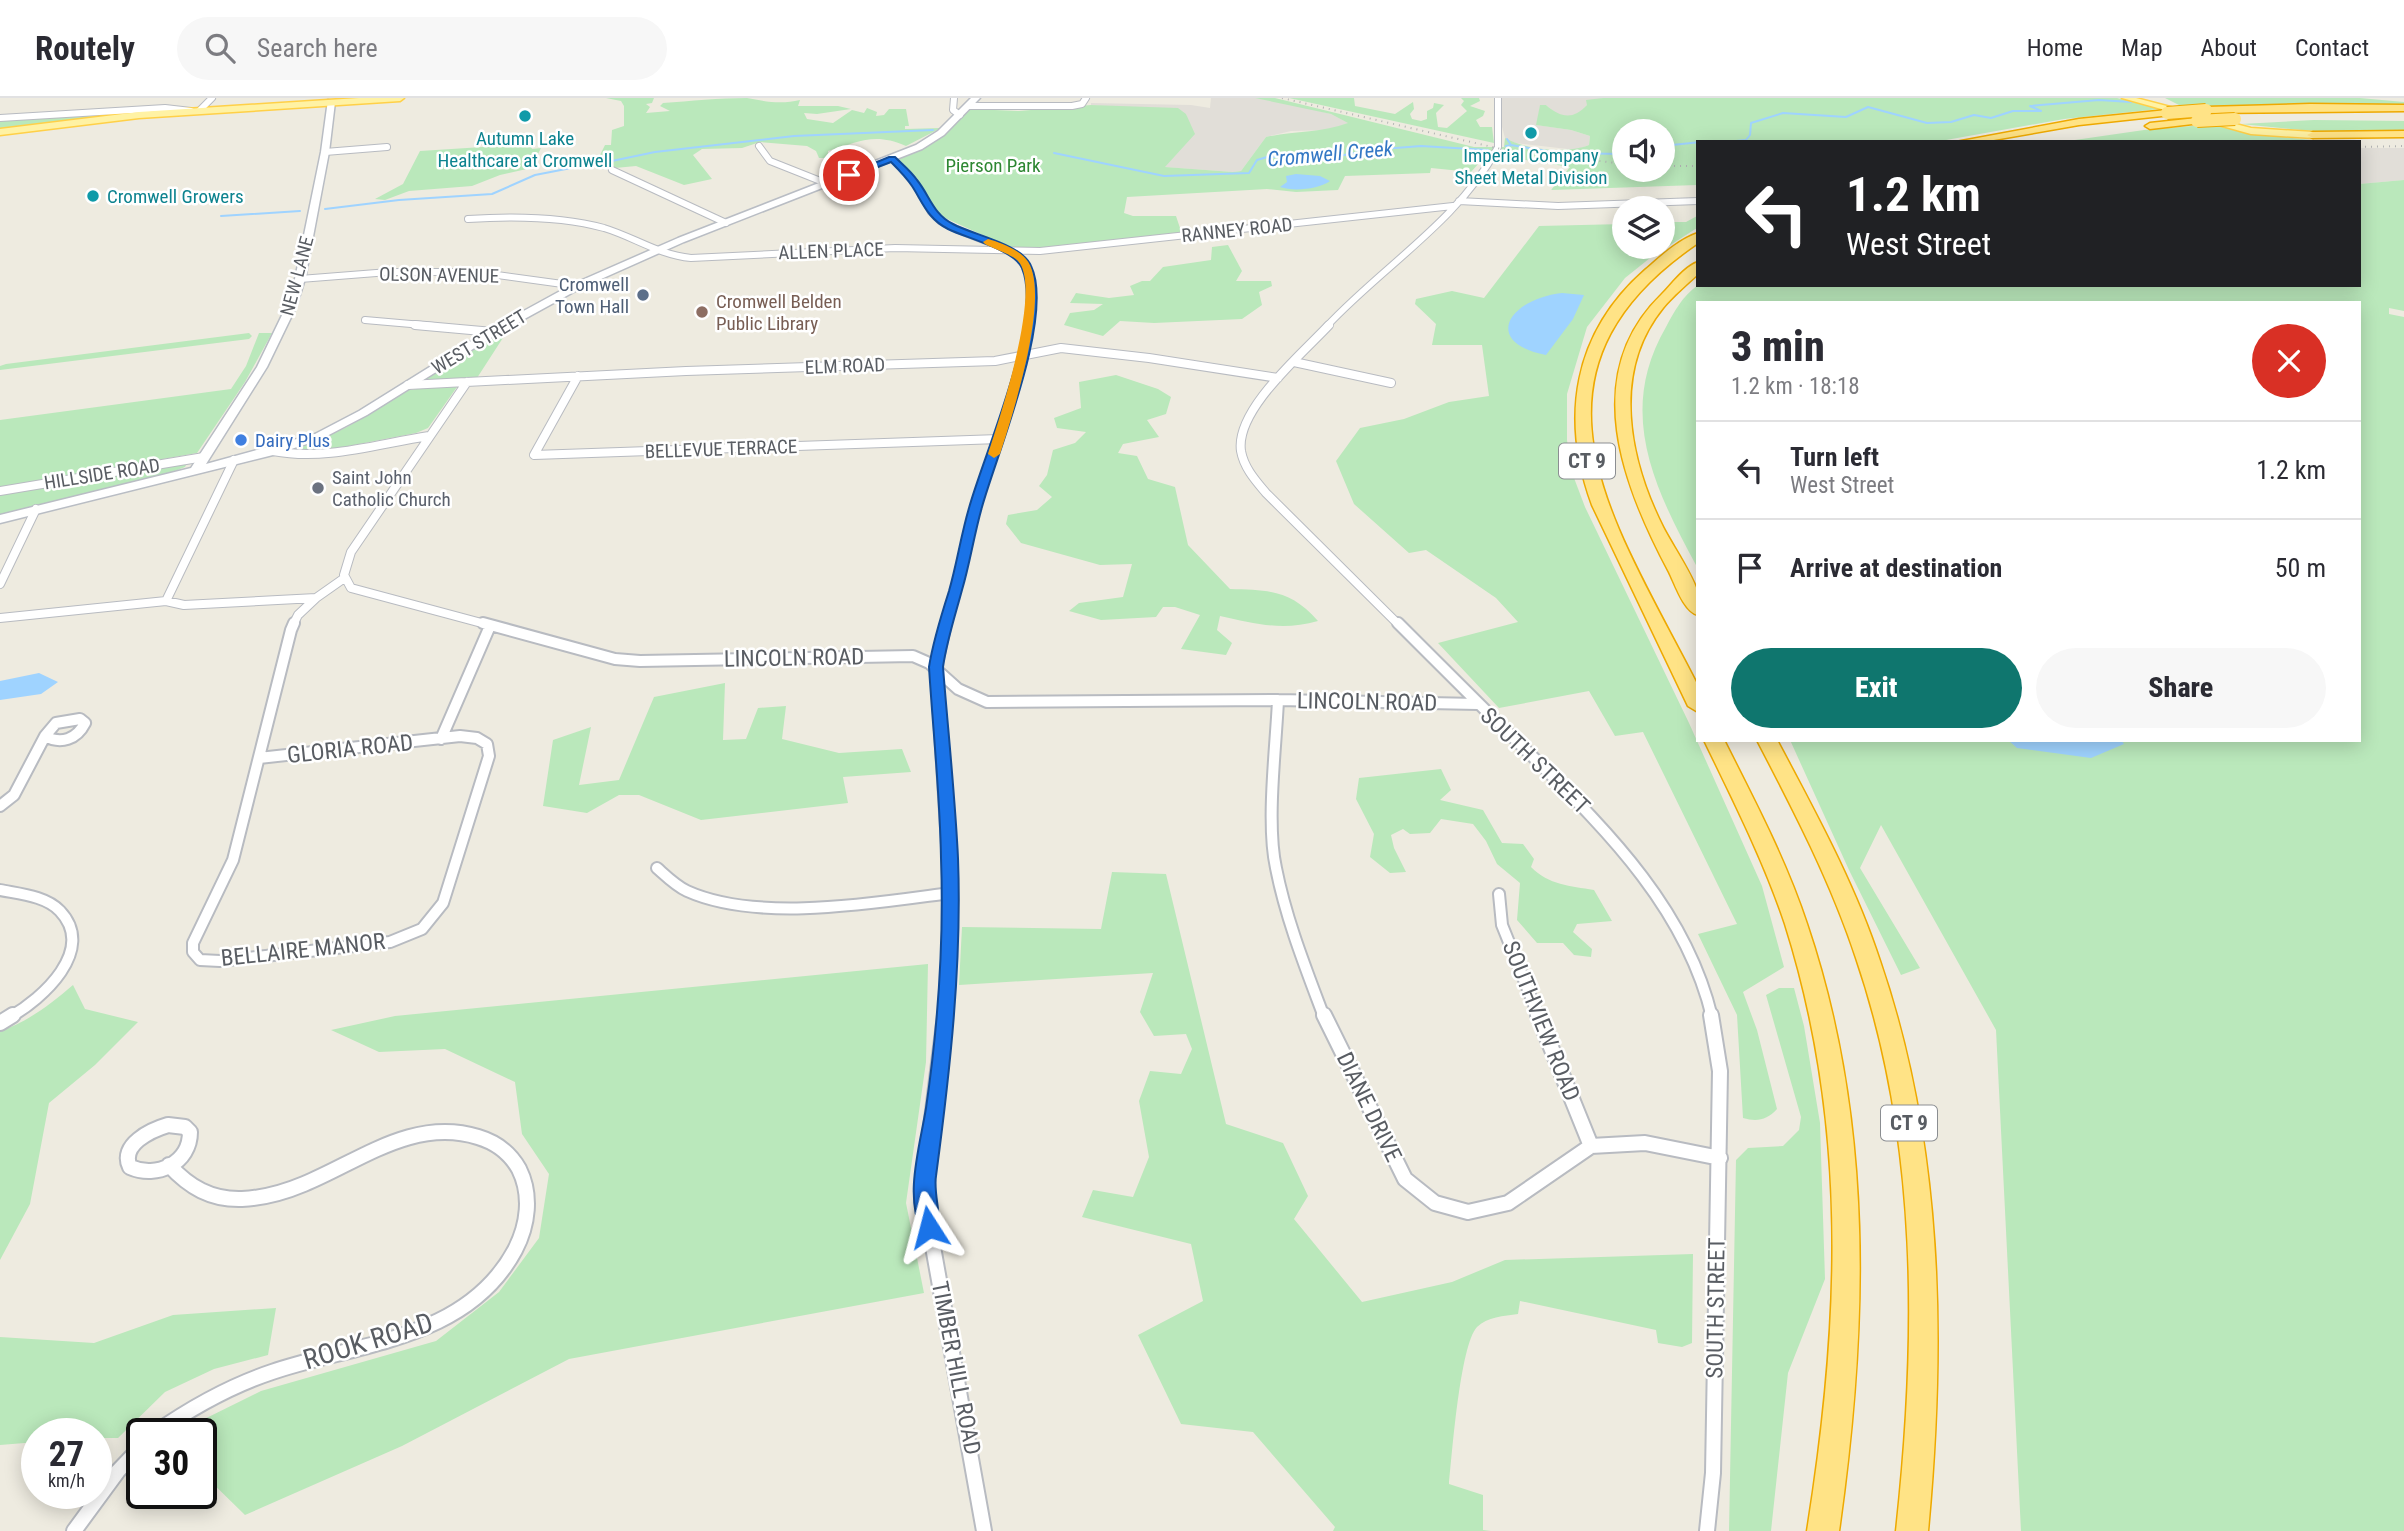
<!DOCTYPE html>
<html lang="en">
<head>
<meta charset="utf-8">
<style>
	:root { --surface:#fff; --page:#f7f7f7; --text:#2b2b33; --muted:#7c7c81; --line:#e1e1e2; --accent:#0f766e }
	body { margin:0; font-family:"Roboto Condensed",sans-serif; background:var(--page); color:var(--text); height:100vh; display:flex; flex-direction:column; font-size:26px; white-space:nowrap }
	* { box-sizing:border-box; margin:0 }
	p { font-size:23px; color:var(--muted) }
	.icon { flex:none; width:38px; height:38px; fill:none; stroke:currentColor; stroke-width:2; stroke-linecap:round; stroke-linejoin:round }
	.map { position:relative; flex:1; overflow:hidden }
	.details { position:absolute; left:1696px; top:203px; width:665px; height:441px; display:flex; flex-direction:column; background:var(--surface); border-radius:0px; box-shadow:0 4px 18px #0003 }
	.details>* { flex:none }
	.top-card { position:absolute; left:1696px; top:42px; width:665px; height:147px; border-radius:0px; box-shadow:0 4px 18px #0003; background:#202124; color:#fff; overflow:hidden }
	.buttons { position:absolute; left:1612px; top:21px; display:grid; gap:14px }
	.buttons a { display:grid; place-items:center; width:63px; height:63px; border-radius:50%; background:var(--surface); box-shadow:0 4px 18px #0003; font-size:35px }
	.speed { position:absolute; left:21px; top:1320px; display:flex; gap:14px; font-size:35px; font-weight:700; text-align:center }
	.speed>* { display:grid; place-content:center; width:91px; height:91px; border-radius:50%; background:var(--surface); box-shadow:0 4px 18px #0003; line-height:1 }
	.speed small { font-size:18px; font-weight:400 }
	.speed .limit { border:4px solid #111; border-radius:10px; background:#fff; color:#111 }
	.pin { position:absolute; display:grid; place-items:center; width:60px; height:60px; color:#fff; margin:-30px; border:4px solid #fff; border-radius:50%; box-shadow:0 2px 7px #0007 }
	.me { position:absolute; width:77px; margin:-38px; rotate:351deg; stroke-linejoin:round; filter:drop-shadow(0 0 5px #0008) }
	.turn { display:flex; align-items:center; gap:24px; height:147px; padding:0 35px; font-size:32px }
	.turn .icon { width:91px; height:91px; stroke-width:2.5 }
	.turn b { display:block; font-size:49px; line-height:60px }
	.round { display:grid; place-items:center; flex:none; width:74px; height:74px; border-radius:37px; background:var(--page) }
	.summary { display:flex; align-items:center; justify-content:space-between; height:119px; padding:0 35px }
	h1 { font-size:42px; font-weight:800; line-height:52px }
	.primary-button { display:flex; gap:14px; margin-top:auto; padding:14px 35px }
	.primary-button a { flex:1; height:80px; border-radius:42px; background:var(--accent); color:#fff; font-size:28px; font-weight:800; line-height:80px; text-align:center }
	.primary-button a+a { background:var(--page); color:var(--text) }
	ul { padding:0; list-style:none }
	li { display:flex; align-items:center; gap:21px; height:98px; padding:0 35px; border-top:2px solid var(--line) }
	li div { flex:1 }
	li b { display:block; font-size:26px }
	li em { font-style:normal }
	header { display:flex; align-items:center; gap:42px; box-sizing:border-box; height:98px; padding:0 35px; background:var(--surface); border-bottom:2px solid var(--line) }
	header strong { font-size:33px }
	nav { display:flex; gap:38px; margin-inline-start:auto; font-size:24px }
	.search { width:490px; height:63px; background:var(--page); display:flex; align-items:center; gap:18px; box-sizing:border-box; padding:0 24px; border-radius:38px; color:var(--muted); font-size:26px }
	.map>svg:first-child { display:block }
</style>
</head>
<body>
<header>
<strong>Routely</strong>
<div class="search"><svg class="icon" aria-label="search" viewBox="0 0 24 24"><circle cx="10" cy="10" r="6"/><path d="M15 15l6 6"/></svg>Search here</div>
<nav><a>Home</a><a>Map</a><a>About</a><a>Contact</a></nav>
</header>
<div class="map">
<svg width="2404" height="1433" viewBox="0 0 2404 1433">
	<rect width="100%" height="100%" fill="#eeebe0"/>
	<path fill="#e1ded8" d="M1211 0H1255L1288 5 1331 16 1349 25 1330 32 1291 33 1266 39 1241 73 1233 74 1164 69 1189 27 1186 16 1091 7V5L1191 7 1210 10Z
		M1501 0H1603L1587 7 1580 15 1566 19 1559 18 1546 7 1540 8 1537 27 1571 32 1590 38 1589 47 1576 52 1515 45 1505 40 1501 25Z
		M2359 50H2404V82L2359 86Z"/>
	<path fill="#bae8bb" fill-rule="evenodd" d="M606 0H654L652 5 646 6 650 9 646 15 670 13 660 8 663 5C690 3 720 0 747 0 764 3 780 7 800 2L798 8H838L851 11 817 16 804 15 807 21 833 25 852 12 864 15 867 10 877 14 876 18 884 17 889 11H906L909 28H905V31L941 30 906 48C874 34 859 44 828 53V60H819L816 53 807 48 760 44 742 50 702 51 693 57 712 81 684 87 636 68 615 70 600 57 605 47H611L612 32 624 28V8L621 3Z
		M1255 0H1275L1474 49H1504L1505 40C1527 52 1566 56 1589 47L1590 38 1571 32 1536 27 1540 7H1546C1561 20 1573 22 1587 7L1586 2 1603 0H2117L2158 9 2159 11 2064 21 1935 44H1698L1697 87 1551 92 1570 69 1487 56 1471 74 1431 70 1430 75 1345 78 1338 92 1296 94 1267 91 1127 99 1124 115 1133 118H1176L1182 136 1030 151 1011 150 943 119 934 110 922 88 898 62 937 41 971 11 1019 13 1091 7 1178 10 1186 16 1195 36 1165 69 1233 74 1241 73 1266 39C1293 33 1322 35 1348 25L1331 16ZM1624 33H1662V72H1624Z
		M1289 0H1354L1355 8 1395 16 1413 4 1414 11 1410 16 1412 21 1421 23 1427 21V13L1433 10 1434 5 1444 7 1436 15 1438 29 1447 30 1467 13 1461 7 1464 3 1461 0H1479L1480 3 1470 8 1485 13 1483 18 1476 22 1480 29H1492L1494 45Z
		M2165 0H2360L2404 4V7L2314 5 2185 10Z
		M164 13 0 32V21Z
		M2314 22 2404 23V34H2322L2241 26Z
		M2216 26 2249 35 2310 42 2061 44 2144 32Z
		M530 46 532 51 541 50 531 70 500 77 472 88 409 93 385 102 375 101 403 86 420 53Z
		M2404 82V213L2389 210V216L2404 219V1433H2021L1996 932 1881 727 1860 770 1920 870 1901 877 1849 772 1790 642H2008L2018 650 2123 646 2121 642H2359V205H1698L1697 469C1655 391 1616 315 1666 229 1675 212 1682 199 1698 187H2359V86Z
		M1697 118V130L1650 160 1625 180 1587 229 1567 296V342L1571 372 1585 409 1689 625 1762 788 1784 869 1743 894 1757 932 1777 1011C1767 1022 1757 1024 1743 1020L1737 917 1698 836 1737 826 1643 634 1615 638 1589 593 1499 610 1438 545 1518 524 1496 500 1426 452 1409 455 1354 406 1336 363 1360 330 1404 321 1449 304 1489 298 1482 247H1432L1436 226 1415 206 1416 201 1452 193 1484 200 1539 128 1624 126V149H1662L1663 124H1686Z
		M1228 147 1242 173 1236 183H1271L1272 188 1259 194 1262 207 1242 221 1154 225 1120 223 1103 238 1064 227 1070 215 1094 212 1103 206 1070 205 1076 195 1109 200 1134 197 1130 188 1142 183H1150L1163 169 1211 162 1212 149Z
		M508 232 477 280 422 282Z
		M249 235 252 238 249 241 0 272V268L6 266Z
		M259 235H272L245 284 197 355 0 390V322L231 291 246 268Z
		M1116 277 1158 291 1171 299 1166 316 1147 322 1159 339 1123 346 1118 355 1137 358 1148 381 1175 389 1188 447 1230 491C1269 492 1291 492 1318 523 1283 533 1255 526 1220 518L1217 532 1232 545 1226 557 1181 551 1200 517 1175 509H1163L1156 519 1101 522 1069 513 1079 505 1123 499 1132 466 1100 467 1021 445 1006 426 1008 417 1037 412 1052 399 1039 388 1047 377 1053 352 1075 345 1086 334 1057 330 1054 320 1081 310 1079 284Z
		M448 287 457 289 428 330 416 335 318 354 293 350 317 343 347 329 409 292Z
		M187 365 185 369 175 373 0 419V395Z
		M725 585 723 642 746 641 758 610 786 608 782 641 839 655 902 651 911 674 843 679 848 705 701 722 639 697H619L587 715 543 708 553 642 591 629 579 687 619 682 654 599Z
		M1441 671 1451 692 1440 702 1483 712 1502 745 1523 746 1534 761 1531 769C1549 787 1570 788 1594 792L1612 823 1577 826 1573 834 1592 851 1591 859 1574 857 1563 845H1537L1517 822 1520 785 1497 766 1486 743 1473 726 1441 721 1430 735 1410 736 1403 731 1391 737 1394 750 1406 774 1390 775 1370 759 1374 736 1356 701 1359 680Z
		M1112 774 1166 776 1226 1026 1283 1045 1308 1098 1294 1121 1362 1204 1452 1184 1505 1162 1693 1156 1692 1245 1682 1249 1658 1245 1656 1232 1520 1203 1518 1216C1504 1218 1487 1219 1477 1229 1460 1247 1452 1358 1449 1386L1483 1397V1432L1491 1433H1333L1335 1429 1253 1334 1181 1326 1138 1237 1203 1203 1191 1146 1082 1119 1093 1092 1133 1099 1149 1059 1139 1003 1150 973 1181 976 1192 951 1186 936 1154 938 1140 914 1153 875 959 887 962 829 1101 831Z
		M928 866 926 964 906 1105 924 1195 569 1261 402 1348 245 1417 201 1374V1335H176L261 1293 436 1243 499 1194 539 1140 549 1076 522 1036 515 984 445 951 379 954 331 932 395 918Z
		M73 887 85 911 138 924 95 967 49 1005 30 1106 0 1162V933C28 924 52 905 73 887Z
		M1779 890H1794L1804 928 1820 1025 1825 1181 1788 1275 1771 1433H1729L1736 1062 1748 1050 1783 1048 1799 1032 1801 1019 1766 897Z
		M276 1210 268 1257 214 1271 165 1294 118 1340H96V1335H37V1344L0 1347V1239L94 1245 173 1217Z"/>
	<path fill="#9fd3ff" d="M1296 76 1320 78 1330 83C1319 91 1294 94 1280 89L1287 84 1286 78Z
		M1562 195 1584 197 1573 221 1546 257C1481 244 1509 201 1562 195Z
		M39 575 58 584 41 596 0 602V583Z
		M2008 642H2121L2124 646 2091 660 2017 650Z"/>
	<g fill="none" stroke-linecap="round" stroke-linejoin="round">
		<path stroke="#9fd3ff" stroke-width="2" d="M1726 44 1746 42 1750 37 1751 25 1783 15 1846 19 1868 9 1927 25 1951 24 1974 17 1991 20 2013 13H2041L2030 8 2099 2 2131 4
			M1511 47 1559 55 1624 56
			M1506 48 1511 47 1507 41
			M1662 48 1701 44
			M1054 55 1164 78 1249 75 1257 62 1267 59 1339 58 1370 52 1421 48 1488 52
			M607 64 655 54 794 38 933 32
			M325 111 399 102 492 96 535 77 597 65
			M221 118 300 113"/>
		<defs>
			<path id="street-far3" d="M954 0 953 12 960 17
				M1498 0V49
				M969 8H1072L1082 6 1086 0
				M200 12 212 0
				M0 20 165 10 191 13
				M759 48 770 63 828 86
				M325 54 387 49
				M892 60 914 83 931 114 940 123C997 155 1044 141 1029 228
				M612 72 726 125
				M1459 103 1558 108 1698 103
				M468 121C513 118 560 118 604 130 634 139 659 157 691 160L895 150 1040 153 1453 108
				M300 181 389 174H475L577 188
				M365 222 434 228
				M1327 228C1382 169 1458 123 1497 51"/>
			<path id="street-far2" d="M415 227 493 234
				M1329 227C1302 256 1235 312 1241 353 1244 370 1256 383 1266 395L1399 527
				M1294 264 1391 285
				M578 278 534 357 999 341
				M467 284 351 454 344 477 351 490 489 527
				M408 287 686 273 995 263 1061 250 1149 260 1278 280
				M273 353C326 363 376 346 429 338
				M0 393 204 359
				M0 486 36 411
				M166 503 234 362
				M0 520 166 503 184 507 316 500 343 481
				M293 527 298 517 316 500
				M945 527 975 410 1016 285 1029 227"/>
			<path id="street-far1" d="M483 525 615 561 640 563 913 558 929 565 958 591 987 604 1278 602 1478 606
				M1398 525C1442 569 1486 613 1530 656 1607 733 1686 810 1712 919
				M1278 602C1276 649 1266 725 1276 770 1286 821 1306 871 1324 919
				M80 621 85 625C77 641 61 647 45 638L56 625Z
				M441 641 490 528
				M259 660 460 638 477 640 487 646 489 658 443 805 422 831 390 844 220 863 200 862 193 854V845L233 762 291 532 294 525
				M0 708 14 697 45 638
				M657 770C666 778 676 788 687 793 758 825 874 805 950 795
				M0 792C20 796 46 798 60 813 97 852 42 901 10 919
				M1499 796 1502 827 1539 919
				M945 919 950 795 936 569 946 525"/>
			<path id="street" d="M945 917 923 1093 984 1433
				M1324 917 1405 1081 1435 1105 1468 1114 1508 1105 1591 1048 1645 1045 1720 1060
				M1538 917 1591 1048
				M0 925 13 917
				M168 1027 185 1029 190 1034C190 1065 157 1081 130 1069 119 1047 151 1032 168 1027Z
				M155 1335C191 1310 230 1288 272 1274 357 1245 467 1242 515 1152 528 1127 532 1097 519 1071 510 1055 495 1044 478 1039 414 1019 360 1063 304 1086 285 1094 264 1100 242 1101 211 1102 189 1089 169 1067
				M74 1433 118 1373 142 1348
				M1707 1433 1713 1375 1720 973 1711 917"/>
			<path id="secondary" d="M971 0H980L944 37 922 51 684 144 581 190 497 236 367 317 323 340 277 356 0 425V417L191 370 257 269 286 209 295 181 321 54 328 2 335 4 329 54 305 181 296 209 267 269 206 366 315 336 359 313 489 232 573 186 678 140 916 47 938 33Z"/>
			<path id="primary" d="M359 0H404L400 3 139 20 0 37V31L139 14Z
				M2122 0H2136L2251 30 2313 34 2318 37 2313 40 2251 36Z"/>
			<path id="highway" d="M2310 6 2404 7V13L2206 15 2201 12 2206 9Z
				M2167 12 2171 13V17L2079 27 1982 44H1956L2079 21Z
				M2197 20 2201 21V25L2150 31 2145 28 2150 25Z
				M2404 33V39L2313 40 2307 37 2313 34Z
				M1698 135V145C1504 277 1617 428 1698 588V614L1688 608 1592 407C1560 320 1573 235 1645 172 1660 159 1678 142 1698 135Z
				M1698 164V176C1686 187 1673 198 1663 210 1611 274 1629 361 1663 429 1671 445 1695 480 1698 496 1699 502 1698 511 1698 517 1684 514 1675 486 1669 474 1623 388 1579 276 1662 196 1672 186 1684 169 1698 164Z
				M1704 642H1724C1754 702 1786 762 1807 826 1874 1024 1868 1229 1839 1433H1807C1840 1227 1849 1028 1785 826 1764 763 1733 702 1704 642Z
				M1757 642H1777C1815 714 1855 786 1880 863 1943 1047 1946 1241 1928 1433H1896C1917 1242 1919 1044 1856 860 1831 784 1794 713 1757 642Z"/>
		</defs>
		<use href="#street-far3" stroke="#b8bbc1" stroke-width="8"/>
		<use href="#street-far2" stroke="#b8bbc1" stroke-width="10"/>
		<use href="#street-far1" stroke="#b8bbc1" stroke-width="14"/>
		<use href="#street" stroke="#b8bbc1" stroke-width="18"/>
		<use href="#secondary" stroke="#b9bdc4" stroke-width="3"/>
		<use href="#primary" stroke="#ffd048" stroke-width="3"/>
		<use href="#highway" stroke="#eea900" stroke-width="3"/>
		<use href="#street-far3" stroke="#fff" stroke-width="6"/>
		<use href="#street-far2" stroke="#fff" stroke-width="8"/>
		<use href="#street-far1" stroke="#fff" stroke-width="10"/>
		<use href="#street" stroke="#fff" stroke-width="14"/>
		<use href="#secondary" fill="#fff" fill-rule="evenodd"/>
		<use href="#primary" fill="#fff2a4" fill-rule="evenodd"/>
		<use href="#highway" fill="#ffe386" fill-rule="evenodd"/>
		<path stroke="#b3b4b4" stroke-width="2" stroke-dasharray="1 5" stroke-linecap="butt" d="M1282 0 1501 51 1624 66
			M2359 49 2404 48
			M1662 68H1698"/>
		<defs>
			<path id="highway-bridge" d="M2167 15 2206 12
				M2197 23 2235 21"/>
		</defs>
		<use href="#highway-bridge" stroke="#eea900" stroke-width="14" stroke-linecap="butt"/>
		<use href="#highway-bridge" stroke="#ffe386" stroke-width="12"/>
	</g>
	<path fill="#1a73e8" stroke="#114b97" stroke-width="2" d="M889 59H895C902 66 911 73 917 82 930 98 933 116 953 126 973 137 1022 146 1031 168 1055 218 997 355 982 409 974 437 970 465 962 492 955 518 947 542 943 569 948 633 955 697 958 760 962 866 950 973 936 1078 933 1095 943 1122 937 1135L929 1138 922 1135C904 1098 920 1048 926 1010 938 928 944 843 941 760 940 697 933 633 929 569 933 543 941 518 949 493 957 465 961 437 969 410 984 355 1044 223 1022 170 1015 152 966 140 948 131 928 121 923 105 912 88 906 79 898 71 891 64L852 79 845 77Z"/>
	<path fill="#f59e0b" d="M988 141C999 144 1019 152 1026 161 1053 192 1012 319 1000 356L994 360 988 356C999 323 1043 189 1018 163 1011 156 994 151 985 146L983 144Z"/>
	<g fill="#0f9aa8" stroke="#fff" stroke-width="2.5">
		<circle cx="525" cy="18" r="7"/>
		<circle cx="1531" cy="35" r="7"/>
		<circle cx="93" cy="98" r="7"/>
	</g>
	<circle fill="#5c6f8a" stroke="#fff" stroke-width="2.5" cx="643" cy="197" r="7"/>
	<circle fill="#8d6e63" stroke="#fff" stroke-width="2.5" cx="702" cy="214" r="7"/>
	<circle fill="#3f7fe0" stroke="#fff" stroke-width="2.5" cx="241" cy="342" r="7"/>
	<circle fill="#6b7280" stroke="#fff" stroke-width="2.5" cx="318" cy="390" r="7"/>
	<g text-anchor="middle" dominant-baseline="central" stroke-width="5" stroke-linejoin="round" paint-order="stroke">
		<g font-size="19" fill="#0d838f" stroke="#fff">
			<text x="525" y="40">Autumn Lake<tspan x="525" dy="22">Healthcare at Cromwell</tspan></text>
			<text x="1531" y="57">Imperial Company<tspan x="1531" dy="22">Sheet Metal Division</tspan></text>
			<text x="107" y="98" text-anchor="start">Cromwell Growers</text>
		</g>
		<g font-size="19" fill="#2d8732" stroke="#fff">
			<text x="993" y="67">Pierson Park</text>
		</g>
		<g font-size="19" fill="#595d63" stroke="#fff">
			<text transform="translate(1237 132) rotate(-6)">RANNEY ROAD</text>
			<text transform="translate(831 153) rotate(-2)">ALLEN PLACE</text>
			<text transform="translate(439 177) rotate(1)">OLSON AVENUE</text>
			<text transform="translate(297 178) rotate(-75)">NEW LANE</text>
			<text transform="translate(479 244) rotate(-31)">WEST STREET</text>
			<text transform="translate(845 268) rotate(-2)">ELM ROAD</text>
			<text transform="translate(721 351) rotate(-2)">BELLEVUE TERRACE</text>
			<text transform="translate(102 376) rotate(-9)">HILLSIDE ROAD</text>
		</g>
		<g font-size="19" fill="#4e5e75" stroke="#fff" text-anchor="end">
			<text x="629" y="186">Cromwell<tspan x="629" dy="22">Town Hall</tspan></text>
		</g>
		<g font-size="19" fill="#785e54" stroke="#fff" text-anchor="start">
			<text x="716" y="203">Cromwell Belden<tspan x="716" dy="22">Public Library</tspan></text>
		</g>
		<g font-size="19" fill="#366cbe" stroke="#fff" text-anchor="start">
			<text x="255" y="342">Dairy Plus</text>
		</g>
		<g font-size="19" fill="#5b616d" stroke="#fff" text-anchor="start">
			<text x="332" y="379">Saint John<tspan x="332" dy="22">Catholic Church</tspan></text>
		</g>
		<g font-size="21" font-style="italic" fill="#3478c5" stroke="#fff">
			<text transform="translate(1330 56) rotate(-5)">Cromwell Creek</text>
		</g>
		<g fill="#fff" stroke="#8b8e92" stroke-width="2">
			<rect x="1559" y="345.5" width="56" height="35" rx="5"/>
			<rect x="1881" y="1007.5" width="56" height="35" rx="5"/>
		</g>
		<g font-size="21" font-weight="bold" fill="#595d63">
			<text x="1587" y="363">CT 9</text>
			<text x="1909" y="1025">CT 9</text>
		</g>
		<g font-size="23" fill="#595d63" stroke="#fff">
			<text transform="translate(794 560) rotate(-1)">LINCOLN ROAD</text>
			<text transform="translate(1367 604) rotate(1)">LINCOLN ROAD</text>
			<text transform="translate(350 651) rotate(-6)">GLORIA ROAD</text>
			<text transform="translate(1535 663) rotate(44)">SOUTH STREET</text>
			<text transform="translate(303 852) rotate(-6)">BELLAIRE MANOR</text>
			<text transform="translate(1541 923) rotate(68)">SOUTHVIEW ROAD</text>
			<text transform="translate(1369 1009) rotate(64)">DIANE DRIVE</text>
			<text transform="translate(1716 1210) rotate(-89)">SOUTH STREET</text>
			<text transform="translate(956 1270) rotate(79)">TIMBER HILL ROAD</text>
		</g>
		<g font-size="28" fill="#595d63" stroke="#fff">
			<text transform="translate(368 1243) rotate(-17)">ROOK ROAD</text>
		</g>
	</g>
</svg>
<div class="buttons">
<a><svg class="icon" aria-label="sound" viewBox="0 0 24 24"><path d="M4 9h4l5-4v14l-5-4H4zM17 9q2 3 0 6"/></svg></a>
<a><svg class="icon" aria-label="layers" viewBox="0 0 24 24"><path d="M12 4l9 5-9 5-9-5zM3 14l9 5 9-5"/></svg></a>
</div>
<div class="speed"><div>27<small>km/h</small></div><div class="limit">30</div></div>
<div class="pin" style="left:849px;top:77px;background:#d93025"><svg class="icon" aria-label="arrive" viewBox="0 0 24 24"><path d="M6 21V4h12l-3 4 3 4H6"/></svg></div>
<svg class="me" style="left:929px;top:1129px" viewBox="-20 -20 40 40"><path d="M0-17L14 15 0 8-14 15z" fill="#1a73e8" stroke="#fff" stroke-width="4"/></svg>
<div class="top-card">
<div class="turn"><svg class="icon" aria-label="left" viewBox="0 0 24 24"><path d="M17 20v-9H6M10 6l-5 5 5 5"/></svg><div><b>1.2 km</b>West Street</div></div>
</div>
<section class="details">
<div class="summary"><div><h1>3 min</h1><p>1.2 km · 18:18</p></div><a class="round" style="background:#d93025;color:#fff"><svg class="icon" aria-label="close" viewBox="0 0 24 24"><path d="M6 6l12 12M18 6L6 18"/></svg></a></div>
<ul>
<li><svg class="icon" aria-label="left" viewBox="0 0 24 24"><path d="M17 20v-9H6M10 6l-5 5 5 5"/></svg><div><b>Turn left</b><p>West Street</p></div><em>1.2 km</em></li>
<li><svg class="icon" aria-label="arrive" viewBox="0 0 24 24"><path d="M6 21V4h12l-3 4 3 4H6"/></svg><div><b>Arrive at destination</b></div><em>50 m</em></li>
</ul>
<div class="primary-button"><a>Exit</a><a>Share</a></div>
</section>
</div>
</body>
</html>
